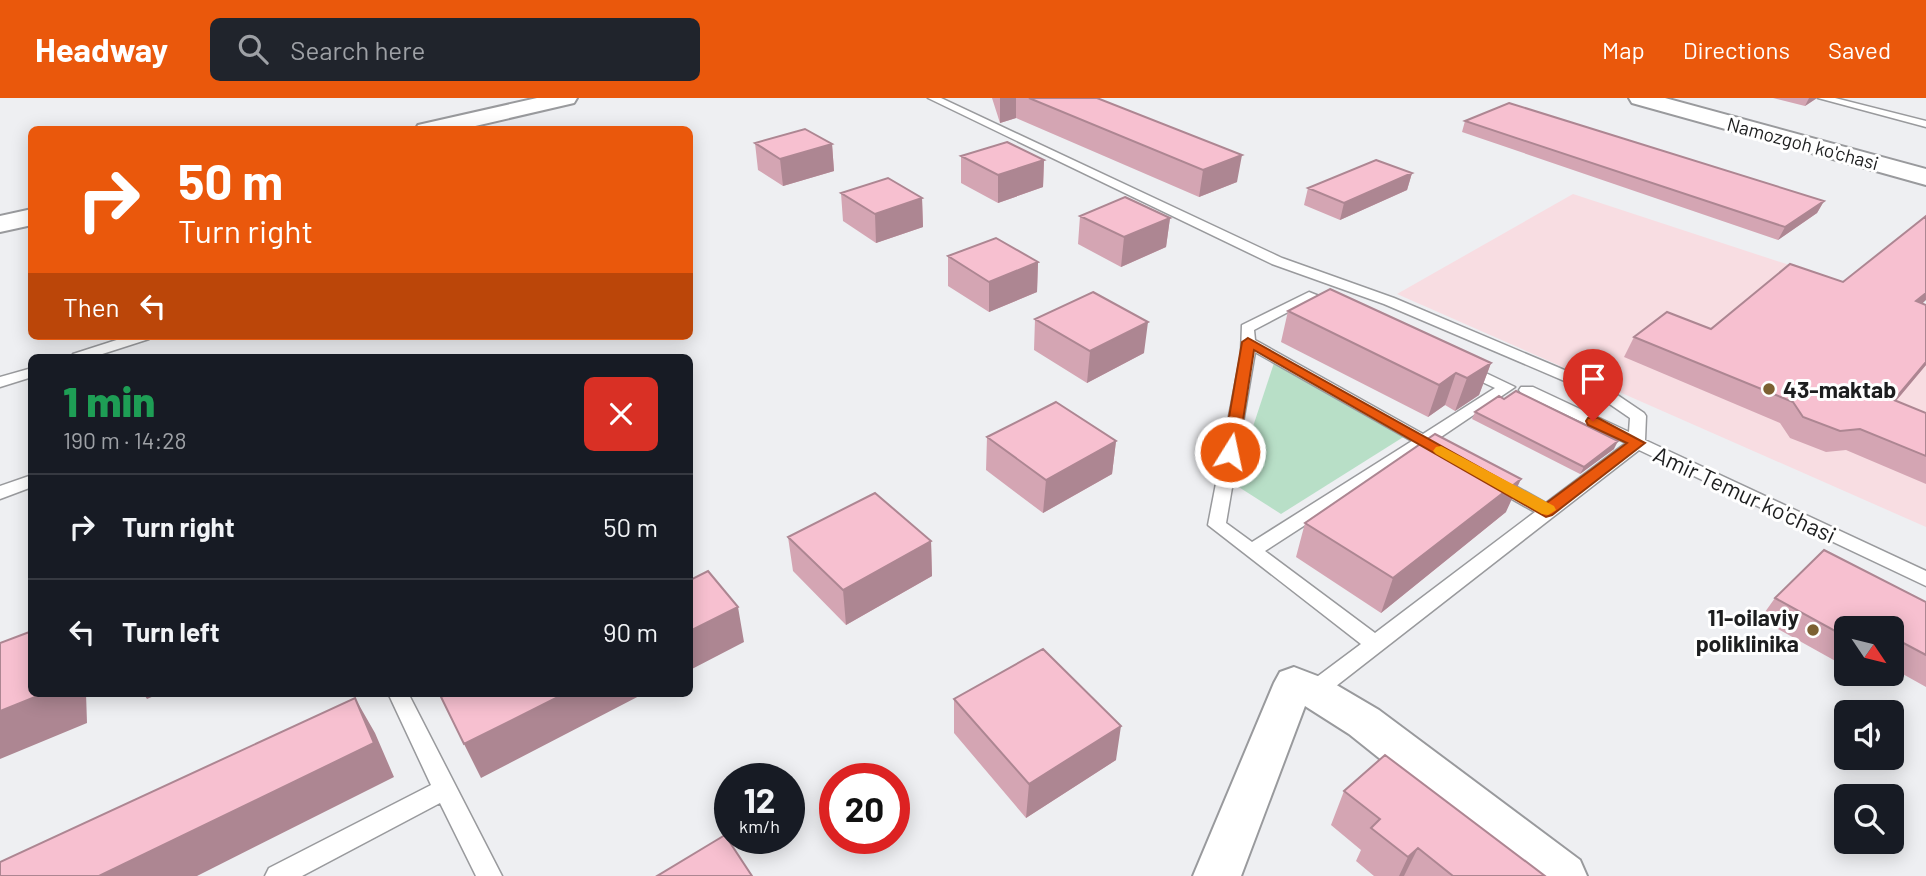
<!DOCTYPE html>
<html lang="en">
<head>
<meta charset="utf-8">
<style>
	:root { --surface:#171b24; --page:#20242c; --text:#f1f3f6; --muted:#9ea1a6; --line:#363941; --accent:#ea580c }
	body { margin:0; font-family:Barlow,sans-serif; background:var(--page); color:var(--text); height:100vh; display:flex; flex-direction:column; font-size:26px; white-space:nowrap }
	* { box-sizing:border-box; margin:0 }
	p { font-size:23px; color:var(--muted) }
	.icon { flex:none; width:38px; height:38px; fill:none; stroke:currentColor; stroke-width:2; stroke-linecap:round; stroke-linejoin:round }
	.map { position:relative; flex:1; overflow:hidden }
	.drawer { position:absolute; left:28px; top:256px; width:665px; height:343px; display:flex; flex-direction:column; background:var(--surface); border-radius:10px; box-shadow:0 4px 18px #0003 }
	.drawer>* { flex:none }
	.top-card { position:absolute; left:28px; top:28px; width:665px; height:214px; border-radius:10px; box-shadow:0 4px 18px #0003; background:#ea580c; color:#fff; overflow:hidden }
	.needle { width:46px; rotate:125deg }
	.controls { position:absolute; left:1834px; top:518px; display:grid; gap:14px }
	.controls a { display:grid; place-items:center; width:70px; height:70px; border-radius:10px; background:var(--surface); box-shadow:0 4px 18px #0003; font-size:35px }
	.speed { position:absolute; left:714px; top:665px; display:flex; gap:14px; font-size:35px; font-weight:700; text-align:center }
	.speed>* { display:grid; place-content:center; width:91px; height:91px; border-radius:50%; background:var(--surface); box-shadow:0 4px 18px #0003; line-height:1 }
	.speed small { font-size:18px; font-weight:400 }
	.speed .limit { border:10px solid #d22; background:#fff; color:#111 }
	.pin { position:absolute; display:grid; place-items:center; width:60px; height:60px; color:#fff; margin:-72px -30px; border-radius:50% 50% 50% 0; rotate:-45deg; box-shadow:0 0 7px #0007 }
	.pin .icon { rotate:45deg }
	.me { position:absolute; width:77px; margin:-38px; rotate:10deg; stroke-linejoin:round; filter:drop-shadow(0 0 5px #0008) }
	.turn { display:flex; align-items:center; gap:24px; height:147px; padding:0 35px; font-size:32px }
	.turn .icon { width:91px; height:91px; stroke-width:2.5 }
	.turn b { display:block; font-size:49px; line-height:60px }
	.then { display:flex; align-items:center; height:66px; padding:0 35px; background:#0003; gap:14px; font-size:26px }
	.round { display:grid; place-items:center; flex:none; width:74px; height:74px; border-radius:10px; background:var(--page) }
	.head { display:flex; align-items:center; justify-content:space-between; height:119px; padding:0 35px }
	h1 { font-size:42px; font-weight:800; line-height:52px; color:#1e9e55 }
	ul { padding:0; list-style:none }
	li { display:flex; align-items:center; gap:21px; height:105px; padding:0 35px; border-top:2px solid var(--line) }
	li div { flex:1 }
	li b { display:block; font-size:26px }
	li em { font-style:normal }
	header { display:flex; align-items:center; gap:42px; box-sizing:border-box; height:98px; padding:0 35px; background:var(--accent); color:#fff }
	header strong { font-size:33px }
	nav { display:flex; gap:38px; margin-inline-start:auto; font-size:24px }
	.search { width:490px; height:63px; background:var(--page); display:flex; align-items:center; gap:18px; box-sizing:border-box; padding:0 24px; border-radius:10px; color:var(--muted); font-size:26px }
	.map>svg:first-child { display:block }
</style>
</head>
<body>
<header>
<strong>Headway</strong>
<div class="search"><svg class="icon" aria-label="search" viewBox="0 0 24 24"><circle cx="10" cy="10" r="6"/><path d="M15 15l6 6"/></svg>Search here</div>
<nav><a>Map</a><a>Directions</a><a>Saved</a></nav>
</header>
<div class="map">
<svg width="1926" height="778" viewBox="0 0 1926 778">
	<rect width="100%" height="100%" fill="#eeeff2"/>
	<path fill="#f8dde2" d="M1573 96 1926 212V429L1397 196Z"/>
	<path fill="#b8dfc7" d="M1274 265 1405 338 1281 416 1234 386Z"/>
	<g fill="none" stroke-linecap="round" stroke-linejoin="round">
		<defs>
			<path id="service" d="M928 0H941L1282 160 1394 200 1607 290 1644 315 1646 318 1645 342 1926 473V488L1639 352 1322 599 1314 602 1306 599 1303 593 1306 587 1361 546 1208 427 1241 256 1242 227 1309 194 1339 206V212H1329L1309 203 1254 232 1255 242 1423 336 1495 290 1459 273 1456 270 1459 267H1469L1515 289 1435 343 1439 347 1437 351 1424 350 1265 453 1375 535 1535 414 1489 388 1486 384 1489 380H1501L1546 405 1626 345 1521 295 1519 292 1521 289H1533L1629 334 1630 320 1595 296 1384 206 1272 166ZM1255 254 1412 343 1252 444 1226 425Z
				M1818 0H1835L1926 23V29Z
				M129 238H151L149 241 93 259H71L73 256Z
				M32 270V279L0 289V279Z
				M32 377V389L0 401V388Z
				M388 595H408L502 778H476L440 705 302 778H265L269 770 431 687Z"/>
			<path id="minor" d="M1294 569 1328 582 1379 612 1580 762 1587 778H1527L1349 636 1305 608 1241 778H1193L1274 585 1280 574Z"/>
			<path id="secondary" d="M537 0H577L574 5 458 32H415L418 27Z
				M1629 0H1665L1926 71V87L1632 5Z
				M32 111V127L0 134V118Z"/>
		</defs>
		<use href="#service" stroke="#999a9d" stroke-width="3"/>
		<use href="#minor" stroke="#999a9d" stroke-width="4"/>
		<use href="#secondary" stroke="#999a9d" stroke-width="4"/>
		<use href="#service" fill="#fff" fill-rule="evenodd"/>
		<use href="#minor" fill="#fff" fill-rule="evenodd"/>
		<use href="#secondary" fill="#fff" fill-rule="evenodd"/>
	</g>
	<path fill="#d4a5b3" d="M992 0H1097L1237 84 1199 99 1016 20 1000 25Z
		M1773 0H1817L1805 8Z
		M1465 23 1824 103 1817 115 1778 142 1462 34Z
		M755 45 832 46 834 73 783 88 758 72Z
		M961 58 1044 62 1043 89 998 105 961 85Z
		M1412 75 1407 92 1340 122 1304 107 1308 90Z
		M841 95 922 100 923 129 876 145 843 123Z
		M1080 118 1170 120 1166 149 1121 169 1078 146Z
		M948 158 1038 164 1037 194 989 214 948 188Z
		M1843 184 1926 207V267L1896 303 1926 315V386L1846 352 1826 354 1790 340 1780 325 1624 259 1634 239 1711 231Z
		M1288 213 1491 265 1479 297 1455 313 1445 307 1428 319 1281 244Z
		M1035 221 1144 255 1087 285 1034 252Z
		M1475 314 1614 351 1580 376 1472 321Z
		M987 339 1116 343 1112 376 1043 415 986 372Z
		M1506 414 1381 515 1296 459 1305 425Z
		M788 439 931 443 932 478 846 527 793 473Z
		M1775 500 1926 504V589L1892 570V530H1846V557L1839 565 1760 521Z
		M954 601 1116 662 1026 720 954 635Z
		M1344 693 1545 778H1374L1356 763 1361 752 1331 727Z"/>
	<path fill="#ad8692" d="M1000 0H1016V20L1000 25Z
		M1809 0H1817L1805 8Z
		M832 46 834 73 783 88 780 61Z
		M1242 57 1237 84 1199 99 1203 72Z
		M1044 62 1043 89 998 105V77Z
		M1412 75 1407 92 1340 122 1344 105Z
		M922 100 923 129 876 145 875 116Z
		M1824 103 1817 115 1778 142 1785 129Z
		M1170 120 1166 149 1121 169 1124 139Z
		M1038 164 1037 194 989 214V184Z
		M1926 195V202L1904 223 1916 203Z
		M1148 224 1144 255 1087 285 1090 253Z
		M1926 264V267L1879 323 1894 302Z
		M1491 265 1479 297 1455 313 1467 280Z
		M1456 275 1445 307 1428 319 1439 287Z
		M1116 343 1112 376 1043 415 1046 382Z
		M1618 343 1614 351 1580 376 1584 369Z
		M1521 381 1506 414 1381 515 1393 480Z
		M931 443 932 478 846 527 843 492Z
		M738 509 744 544 690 572V533Z
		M45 595H86L87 625 0 661V613Z
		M143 595H161L147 601Z
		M566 595H645L481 680 464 646Z
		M355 600 375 635 394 679 197 778H99Z
		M1121 628 1116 662 1026 720 1029 686Z
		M1418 750 1404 778H1399L1408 759Z"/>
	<path fill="#f7c0d0" stroke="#ad8692" stroke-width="2" d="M1029 0H1097L1242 57 1203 72Z
		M1509 5 1824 103 1785 129 1465 23Z
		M805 31 832 46 780 61 755 45Z
		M1007 44 1044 62 998 77 961 58Z
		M1376 62 1412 75 1344 105 1308 90Z
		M888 80 922 100 875 116 841 95Z
		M1125 99 1170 120 1124 139 1080 118Z
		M1926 118V195L1916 203 1926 207V264L1894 302 1926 315V358L1860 331 1840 333 1803 319 1793 304 1634 239 1667 214 1711 231 1790 166 1843 184Z
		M996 140 1038 164 989 184 948 158Z
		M1330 191 1491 265 1467 280 1456 275 1439 287 1288 213Z
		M1093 194 1148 224 1090 253 1035 221Z
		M1516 293 1618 343 1584 369 1475 314 1499 298 1504 301Z
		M1056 304 1116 343 1046 382 987 339Z
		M1435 336 1521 381 1393 480 1305 425Z
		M875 395 931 443 843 492 788 439Z
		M1824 452 1926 504V557L1892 539V530H1875L1870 528 1868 530H1846V539L1775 500Z
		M708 473 738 509 690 533V482Z
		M32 533V595H45L0 613V545Z
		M1043 551 1121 628 1029 686 954 601Z
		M450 595H566L464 646 441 599Z
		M355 600 374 645 99 778H0V764Z
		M1385 657 1545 778H1453L1418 750 1408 759 1371 730 1380 721 1344 693Z
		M725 737 752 778H657Z"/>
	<path fill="#ea580c" stroke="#983908" stroke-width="2" d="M1248 240 1545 406 1627 345 1588 327 1586 323 1588 320H1598L1645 345 1552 417 1546 419 1254 252 1238 354 1230 358 1225 357 1223 354 1242 244Z"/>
	<path fill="#f59e0b" d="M1441 348 1554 408 1556 412 1548 417 1542 416 1436 356 1433 353 1436 349Z"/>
	<g fill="#7c6032" stroke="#fff" stroke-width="2.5">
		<circle cx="1769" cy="291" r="7"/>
		<circle cx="1813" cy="532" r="7"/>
	</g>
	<g text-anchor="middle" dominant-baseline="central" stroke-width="6" stroke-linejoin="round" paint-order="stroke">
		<g font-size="19" fill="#1d1e1f" stroke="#fff">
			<text transform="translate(1803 45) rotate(15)">Namozgoh ko'chasi</text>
		</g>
		<g font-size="23" font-weight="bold" fill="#1d1e1f" stroke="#fff" text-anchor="start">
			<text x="1783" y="291">43-maktab</text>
			<text x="1799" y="519" text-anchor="end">11-oilaviy<tspan x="1799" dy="26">poliklinika</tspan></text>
		</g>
		<g font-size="23" fill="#1d1e1f" stroke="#fff">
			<text transform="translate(1745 396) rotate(25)">Amir Temur ko'chasi</text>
		</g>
	</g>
</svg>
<div class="controls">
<a><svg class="needle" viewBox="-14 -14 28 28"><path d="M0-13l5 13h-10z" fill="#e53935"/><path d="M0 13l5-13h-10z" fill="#9ea1a6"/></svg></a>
<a><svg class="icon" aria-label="sound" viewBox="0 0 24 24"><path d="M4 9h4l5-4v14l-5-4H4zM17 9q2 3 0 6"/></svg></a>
<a><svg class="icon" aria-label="search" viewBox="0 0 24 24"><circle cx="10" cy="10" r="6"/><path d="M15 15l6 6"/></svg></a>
</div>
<div class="speed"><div>12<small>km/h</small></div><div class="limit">20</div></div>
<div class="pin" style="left:1593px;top:323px;background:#d93025"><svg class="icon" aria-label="arrive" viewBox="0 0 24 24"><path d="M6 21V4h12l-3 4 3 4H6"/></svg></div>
<svg class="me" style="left:1230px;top:354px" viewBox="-20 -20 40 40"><circle r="17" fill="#ea580c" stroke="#fff" stroke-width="3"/><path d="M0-11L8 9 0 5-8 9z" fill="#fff"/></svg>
<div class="top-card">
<div class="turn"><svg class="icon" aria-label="right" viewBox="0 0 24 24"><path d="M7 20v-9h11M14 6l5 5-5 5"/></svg><div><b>50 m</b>Turn right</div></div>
<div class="then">Then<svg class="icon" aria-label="left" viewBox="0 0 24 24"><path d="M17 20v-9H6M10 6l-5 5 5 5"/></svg></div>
</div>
<section class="drawer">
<div class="head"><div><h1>1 min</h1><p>190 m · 14:28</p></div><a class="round" style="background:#d93025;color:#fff"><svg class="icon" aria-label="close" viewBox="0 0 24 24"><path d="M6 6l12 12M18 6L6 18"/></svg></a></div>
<ul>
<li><svg class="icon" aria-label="right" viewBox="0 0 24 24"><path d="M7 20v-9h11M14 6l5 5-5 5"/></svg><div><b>Turn right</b></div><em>50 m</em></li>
<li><svg class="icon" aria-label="left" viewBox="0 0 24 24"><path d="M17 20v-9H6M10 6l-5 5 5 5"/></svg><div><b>Turn left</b></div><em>90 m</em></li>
</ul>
</section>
</div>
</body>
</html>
